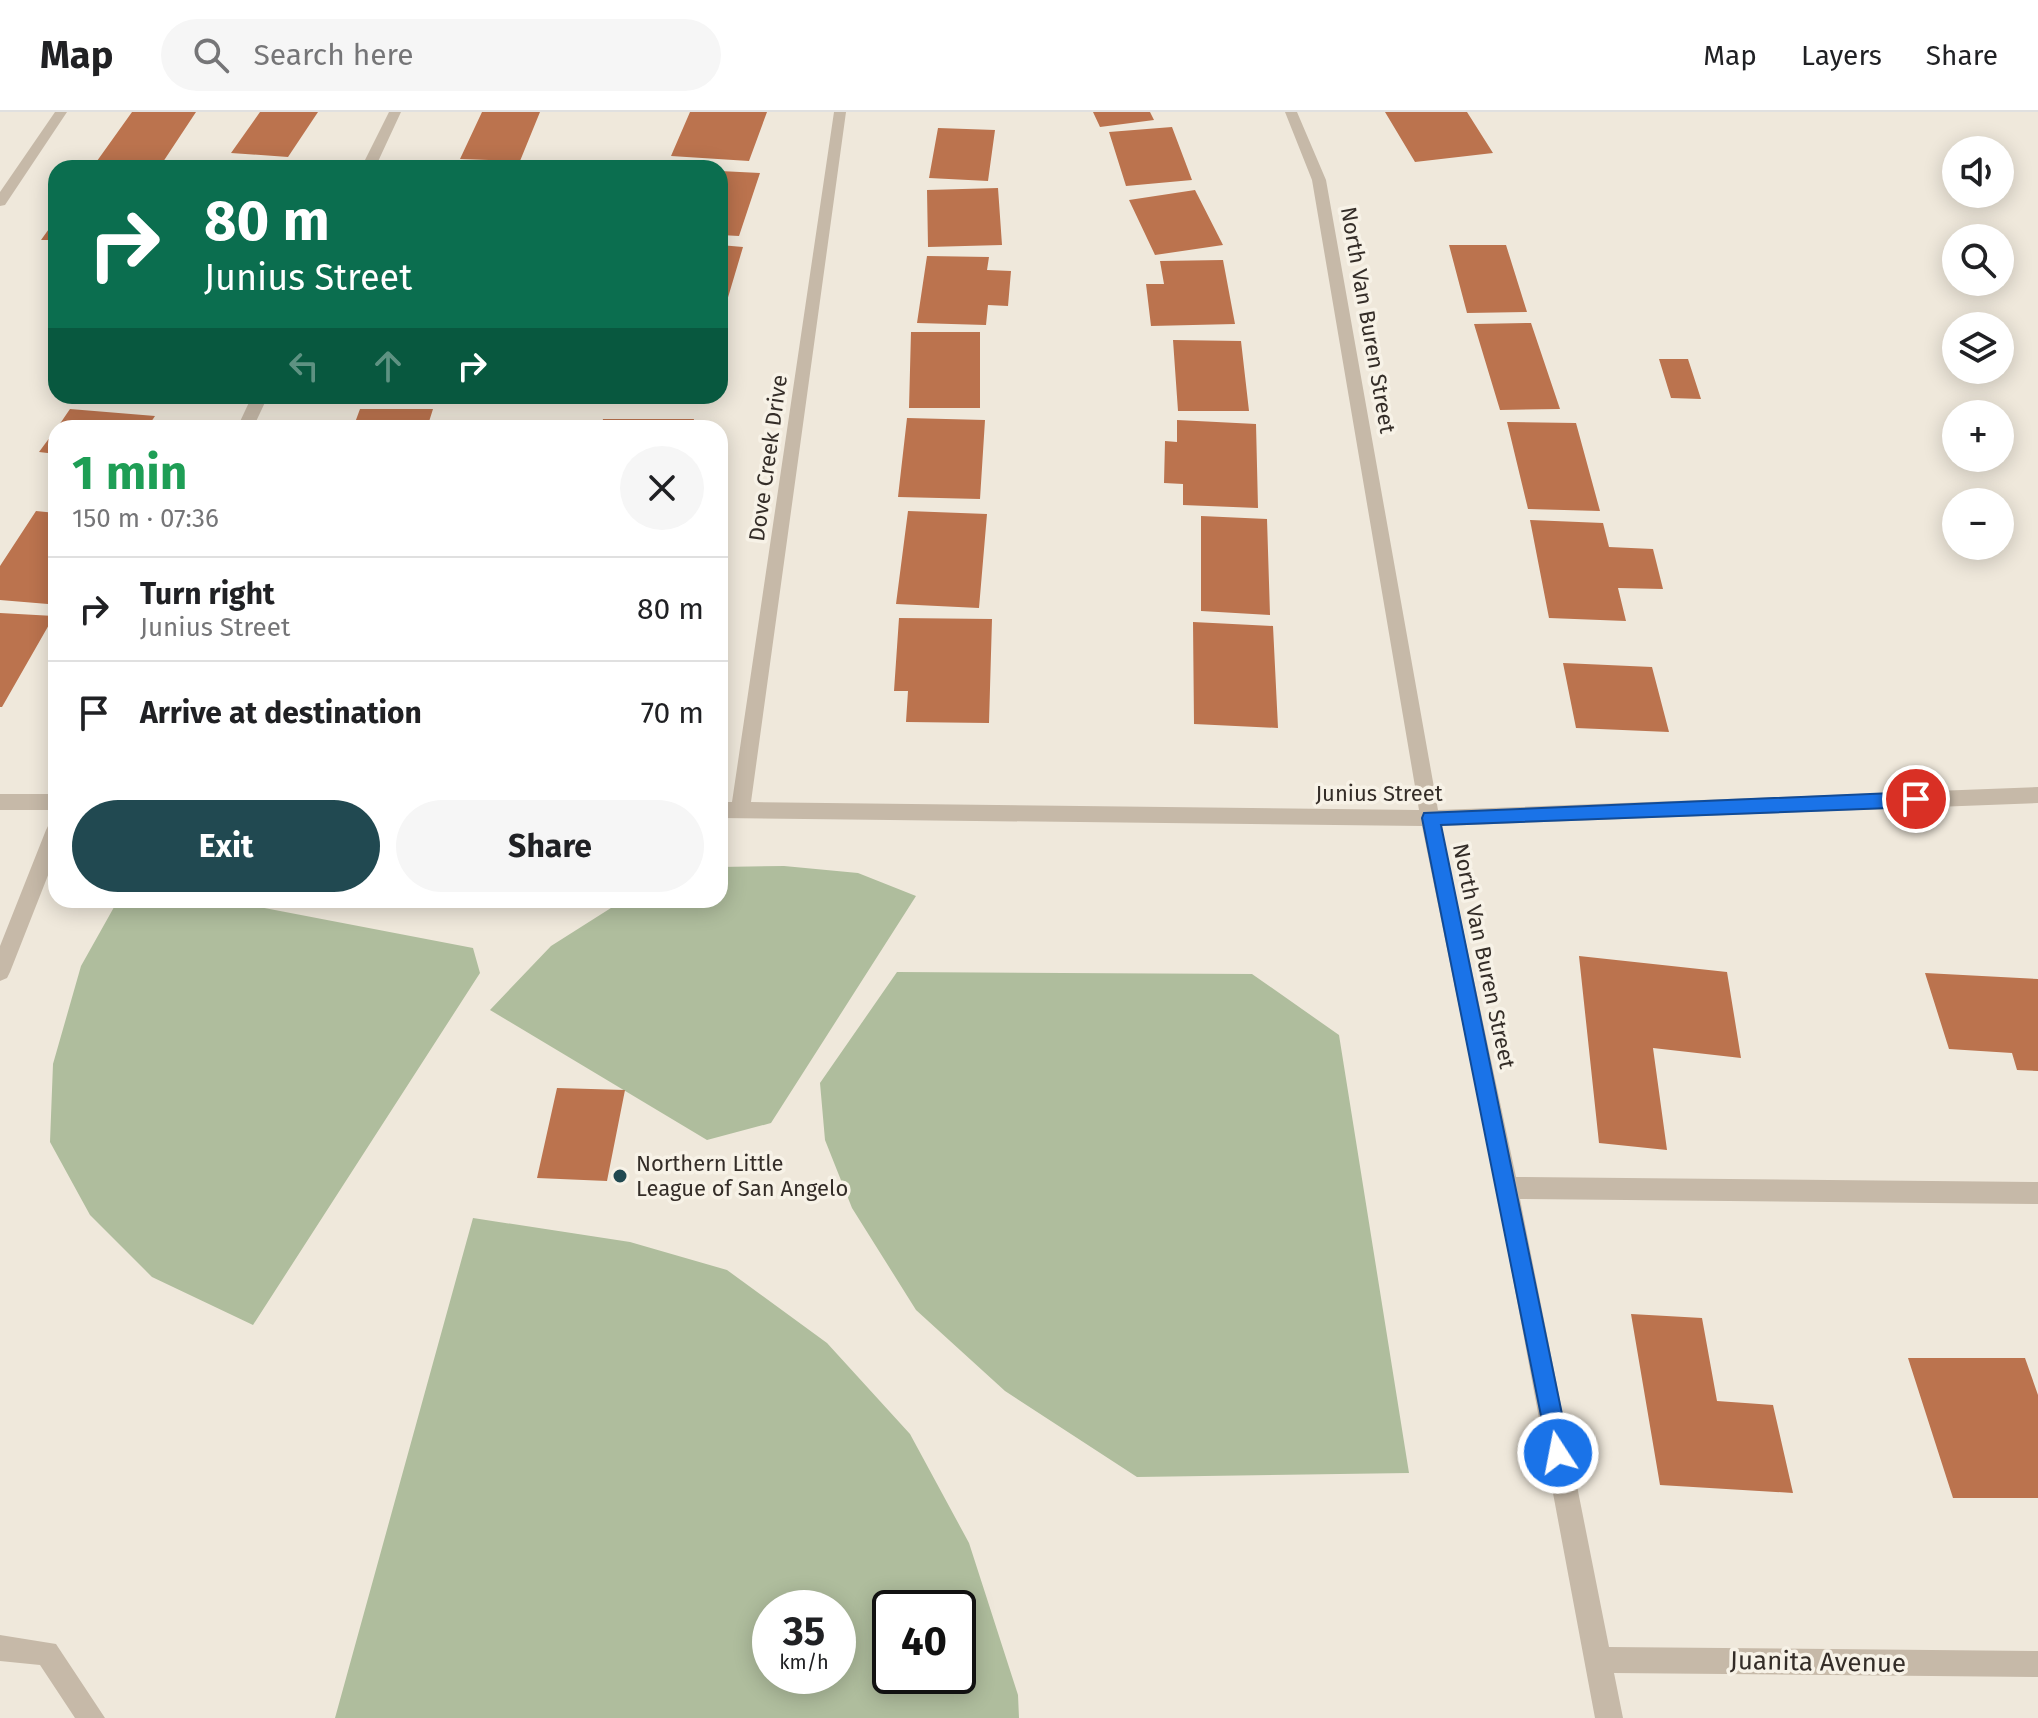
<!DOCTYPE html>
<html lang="en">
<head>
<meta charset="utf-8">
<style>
	:root { --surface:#fff; --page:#f6f6f6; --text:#202124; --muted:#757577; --line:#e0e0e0; --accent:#214951 }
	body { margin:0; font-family:"Fira Sans",sans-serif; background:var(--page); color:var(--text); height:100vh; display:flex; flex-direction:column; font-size:30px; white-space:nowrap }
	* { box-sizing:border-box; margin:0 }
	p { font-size:26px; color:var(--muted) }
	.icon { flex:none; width:44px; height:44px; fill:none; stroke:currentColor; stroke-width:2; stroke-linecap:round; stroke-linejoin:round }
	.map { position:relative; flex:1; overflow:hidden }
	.panel { position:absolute; left:48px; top:308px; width:680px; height:488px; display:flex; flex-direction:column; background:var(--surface); border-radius:24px; box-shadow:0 4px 20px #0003 }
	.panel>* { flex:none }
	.banner { position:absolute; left:48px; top:48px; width:680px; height:244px; border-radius:24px; box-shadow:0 4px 20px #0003; background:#0b6e4f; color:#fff; overflow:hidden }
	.tools { position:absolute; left:1942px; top:24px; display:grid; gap:16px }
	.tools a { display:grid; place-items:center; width:72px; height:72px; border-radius:50%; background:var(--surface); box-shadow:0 4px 20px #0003; font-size:40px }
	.speed { position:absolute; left:752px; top:1478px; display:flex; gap:16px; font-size:40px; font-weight:700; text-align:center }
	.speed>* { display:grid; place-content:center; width:104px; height:104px; border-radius:50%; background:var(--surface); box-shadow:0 4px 20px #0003; line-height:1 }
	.speed small { font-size:20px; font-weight:400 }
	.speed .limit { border:4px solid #111; border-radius:12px; background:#fff; color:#111 }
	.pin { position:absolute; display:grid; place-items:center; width:68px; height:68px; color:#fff; margin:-34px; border:4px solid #fff; border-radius:50%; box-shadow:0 2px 8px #0007 }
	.me { position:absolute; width:88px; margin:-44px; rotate:349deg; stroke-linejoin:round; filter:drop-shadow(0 0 6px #0008) }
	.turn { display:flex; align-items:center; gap:28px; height:168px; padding:0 24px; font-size:36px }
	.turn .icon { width:104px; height:104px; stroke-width:2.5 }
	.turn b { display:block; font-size:56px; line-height:68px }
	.lanes { display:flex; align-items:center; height:76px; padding:0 24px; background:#0003; justify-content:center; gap:40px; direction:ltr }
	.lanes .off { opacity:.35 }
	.round { display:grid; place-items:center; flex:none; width:84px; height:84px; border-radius:42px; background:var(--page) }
	.headline { display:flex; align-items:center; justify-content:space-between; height:136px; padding:0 24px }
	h1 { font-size:48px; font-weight:700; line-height:60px; color:#1e9e55 }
	.cta { display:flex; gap:16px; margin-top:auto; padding:16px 24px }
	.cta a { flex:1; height:92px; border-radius:48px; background:var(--accent); color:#fff; font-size:32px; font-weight:700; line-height:92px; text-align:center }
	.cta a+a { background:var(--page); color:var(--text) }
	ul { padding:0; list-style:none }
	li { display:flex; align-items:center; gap:24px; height:104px; padding:0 24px; border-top:2px solid var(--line) }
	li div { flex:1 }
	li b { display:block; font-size:30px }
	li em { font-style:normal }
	header { display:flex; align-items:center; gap:48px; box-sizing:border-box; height:112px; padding:0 40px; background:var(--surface); border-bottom:2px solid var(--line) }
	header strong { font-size:38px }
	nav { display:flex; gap:44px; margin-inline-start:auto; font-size:28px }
	.search { width:560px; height:72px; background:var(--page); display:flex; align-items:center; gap:20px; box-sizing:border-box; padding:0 28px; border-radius:44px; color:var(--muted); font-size:30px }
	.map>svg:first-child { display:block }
</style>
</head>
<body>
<header>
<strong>Map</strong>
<div class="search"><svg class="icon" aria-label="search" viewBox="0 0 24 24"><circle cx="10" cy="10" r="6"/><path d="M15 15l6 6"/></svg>Search here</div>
<nav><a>Map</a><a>Layers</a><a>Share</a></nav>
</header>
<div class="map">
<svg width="2038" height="1606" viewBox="0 0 2038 1606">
	<rect width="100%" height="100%" fill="#efe8db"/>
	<path fill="#afbd9d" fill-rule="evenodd" d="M784 754 858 761 916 784 771 1011 707 1028 490 898 551 834 622 789 720 788V755Z
		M118 788H223L473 836 480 861 253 1213 152 1165 90 1103 50 1030 53 952 81 854Z
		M897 860 1252 862 1339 923 1409 1361 1137 1365 1005 1279 916 1198 852 1096 825 1028 820 971Z
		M473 1106 630 1130 727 1158 827 1231 910 1322 969 1431 1018 1583 1019 1606H335ZM770 1496H838V1564H770ZM890 1496H958V1564H890Z"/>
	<path fill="#bb734e" d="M132 0H196L159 56H92Z
		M260 0H318L288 45 231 41Z
		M482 0H540L520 49 460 47Z
		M690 0H767L749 49 671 44Z
		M1093 0H1150L1154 8 1100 15Z
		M1385 0H1467L1493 41 1415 50Z
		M1172 15 1192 68 1126 74 1109 20Z
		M938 16 995 18 988 69 929 66Z
		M720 59 760 61 739 124 720 123Z
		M998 76 1002 133 928 135 927 78Z
		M1195 78 1223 133 1155 143 1129 88Z
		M56 107V128H41Z
		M720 133 743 135 721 209H720Z
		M1449 133H1506L1527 200 1467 201Z
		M927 144 989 145 987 158 1011 159 1008 194 988 193 986 213 917 211Z
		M1223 148 1235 212 1151 214 1146 172H1164L1160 149Z
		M1531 211 1560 297 1500 298 1474 212Z
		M911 220H980V296H909Z
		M1173 228 1241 229 1249 299H1178Z
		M1659 247H1688L1701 287 1671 286Z
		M70 297 155 304 147 316H57Z
		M360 297H433L427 316H353Z
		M907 306 985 308 980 387 898 385Z
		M603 307H694L692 316H601Z
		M1177 308 1256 312 1258 396 1183 393V372L1164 371 1165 329 1177 330Z
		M1507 310 1576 311 1600 399 1528 397Z
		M56 317V342L39 340Z
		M36 399 56 401V479L48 492 0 488V454Z
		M908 399 987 402 979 496 896 492Z
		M1201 404 1267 407 1270 503 1201 499Z
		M1530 408 1603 411 1609 435 1653 437 1663 477 1618 476 1626 509 1549 506Z
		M0 501 54 504 2 595H0Z
		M899 506 992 507 989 611 906 610 908 579H894Z
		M1193 510 1273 514 1278 616 1194 612Z
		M1563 551 1652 555 1669 620 1576 616Z
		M1579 844 1727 860 1741 946 1653 936 1667 1038 1599 1031Z
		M1925 861 2038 867V959L2017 958 2012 941 1949 937Z
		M557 976 625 978 607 1069 537 1066Z
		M1631 1202 1702 1206 1717 1289 1773 1293 1793 1381 1660 1373Z
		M1908 1246H2025L2038 1283V1386H1953Z"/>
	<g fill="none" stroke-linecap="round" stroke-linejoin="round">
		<path fill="#c6b9a8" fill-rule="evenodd" d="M55 0H67L5 93 0 94V80Z
			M389 0H401L375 56H361Z
			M834 0H846L751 690 1419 698 1312 68 1285 0H1297L1326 68 1438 698 2038 675V691L1441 714 1516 1065 2038 1070V1092L1520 1087 1609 1535 2038 1539V1565L1614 1561 1623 1606H1595L1496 1076 1422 714 720 706V690H732Z
			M252 284H268L253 316H237Z
			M0 682H56V698H0Z
			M56 710V743L10 860 7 866 0 869V834L46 718 49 712Z
			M0 1523 56 1532 105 1606H75L40 1553 0 1549Z"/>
	</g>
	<path fill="#1a73e8" stroke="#114b97" stroke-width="2" d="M1916 680 1925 687 1916 695 1441 713 1570 1341 1566 1349 1558 1352 1550 1349 1422 706 1424 701Z"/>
	<circle fill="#214951" stroke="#f7f2e7" stroke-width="3" cx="620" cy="1064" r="8"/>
	<g text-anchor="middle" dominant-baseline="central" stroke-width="7" stroke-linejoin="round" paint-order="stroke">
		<g font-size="22" fill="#342d28" stroke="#f7f2e7">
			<text transform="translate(1368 208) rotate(80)">North Van Buren Street</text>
			<text transform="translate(768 346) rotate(-82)">Dove Creek Drive</text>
			<text x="1379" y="681">Junius Street</text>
			<text transform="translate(1484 844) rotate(78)">North Van Buren Street</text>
		</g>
		<g font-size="22" fill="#342d28" stroke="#f7f2e7" text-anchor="start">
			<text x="636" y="1051">Northern Little<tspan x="636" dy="25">League of San Angelo</tspan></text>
		</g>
		<g font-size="26" fill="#342d28" stroke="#f7f2e7">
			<text transform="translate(1818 1550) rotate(1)">Juanita Avenue</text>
		</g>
	</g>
</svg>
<div class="tools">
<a><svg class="icon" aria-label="sound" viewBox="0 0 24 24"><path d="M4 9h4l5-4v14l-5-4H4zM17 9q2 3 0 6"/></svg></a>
<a><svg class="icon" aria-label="search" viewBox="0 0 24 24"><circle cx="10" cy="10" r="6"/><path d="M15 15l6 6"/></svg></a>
<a><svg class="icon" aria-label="layers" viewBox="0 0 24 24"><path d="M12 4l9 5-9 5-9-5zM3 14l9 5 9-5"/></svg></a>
<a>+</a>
<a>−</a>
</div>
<div class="speed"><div>35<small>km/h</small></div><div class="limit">40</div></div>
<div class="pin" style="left:1916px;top:687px;background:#d93025"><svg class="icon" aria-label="arrive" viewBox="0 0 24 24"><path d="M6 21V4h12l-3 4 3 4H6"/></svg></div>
<svg class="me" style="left:1558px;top:1341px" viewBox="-20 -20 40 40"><circle r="17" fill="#1a73e8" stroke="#fff" stroke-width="3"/><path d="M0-11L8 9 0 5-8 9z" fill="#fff"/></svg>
<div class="banner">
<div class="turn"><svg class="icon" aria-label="right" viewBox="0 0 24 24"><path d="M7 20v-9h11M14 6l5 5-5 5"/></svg><div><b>80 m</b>Junius Street</div></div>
<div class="lanes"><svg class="icon off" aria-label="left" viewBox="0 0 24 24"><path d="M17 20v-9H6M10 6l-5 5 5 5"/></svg><svg class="icon off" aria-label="ahead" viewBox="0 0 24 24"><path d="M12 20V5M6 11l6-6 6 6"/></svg><svg class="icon" aria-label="right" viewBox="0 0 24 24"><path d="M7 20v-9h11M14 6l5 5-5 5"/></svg></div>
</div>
<section class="panel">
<div class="headline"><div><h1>1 min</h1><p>150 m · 07:36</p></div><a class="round"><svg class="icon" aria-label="close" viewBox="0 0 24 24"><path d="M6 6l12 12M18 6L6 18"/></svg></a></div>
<ul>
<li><svg class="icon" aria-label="right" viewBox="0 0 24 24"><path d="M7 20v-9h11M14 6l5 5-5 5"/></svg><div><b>Turn right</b><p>Junius Street</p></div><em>80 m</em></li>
<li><svg class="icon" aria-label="arrive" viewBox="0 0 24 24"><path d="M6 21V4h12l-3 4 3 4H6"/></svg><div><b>Arrive at destination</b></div><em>70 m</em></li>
</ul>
<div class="cta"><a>Exit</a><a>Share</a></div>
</section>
</div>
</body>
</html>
